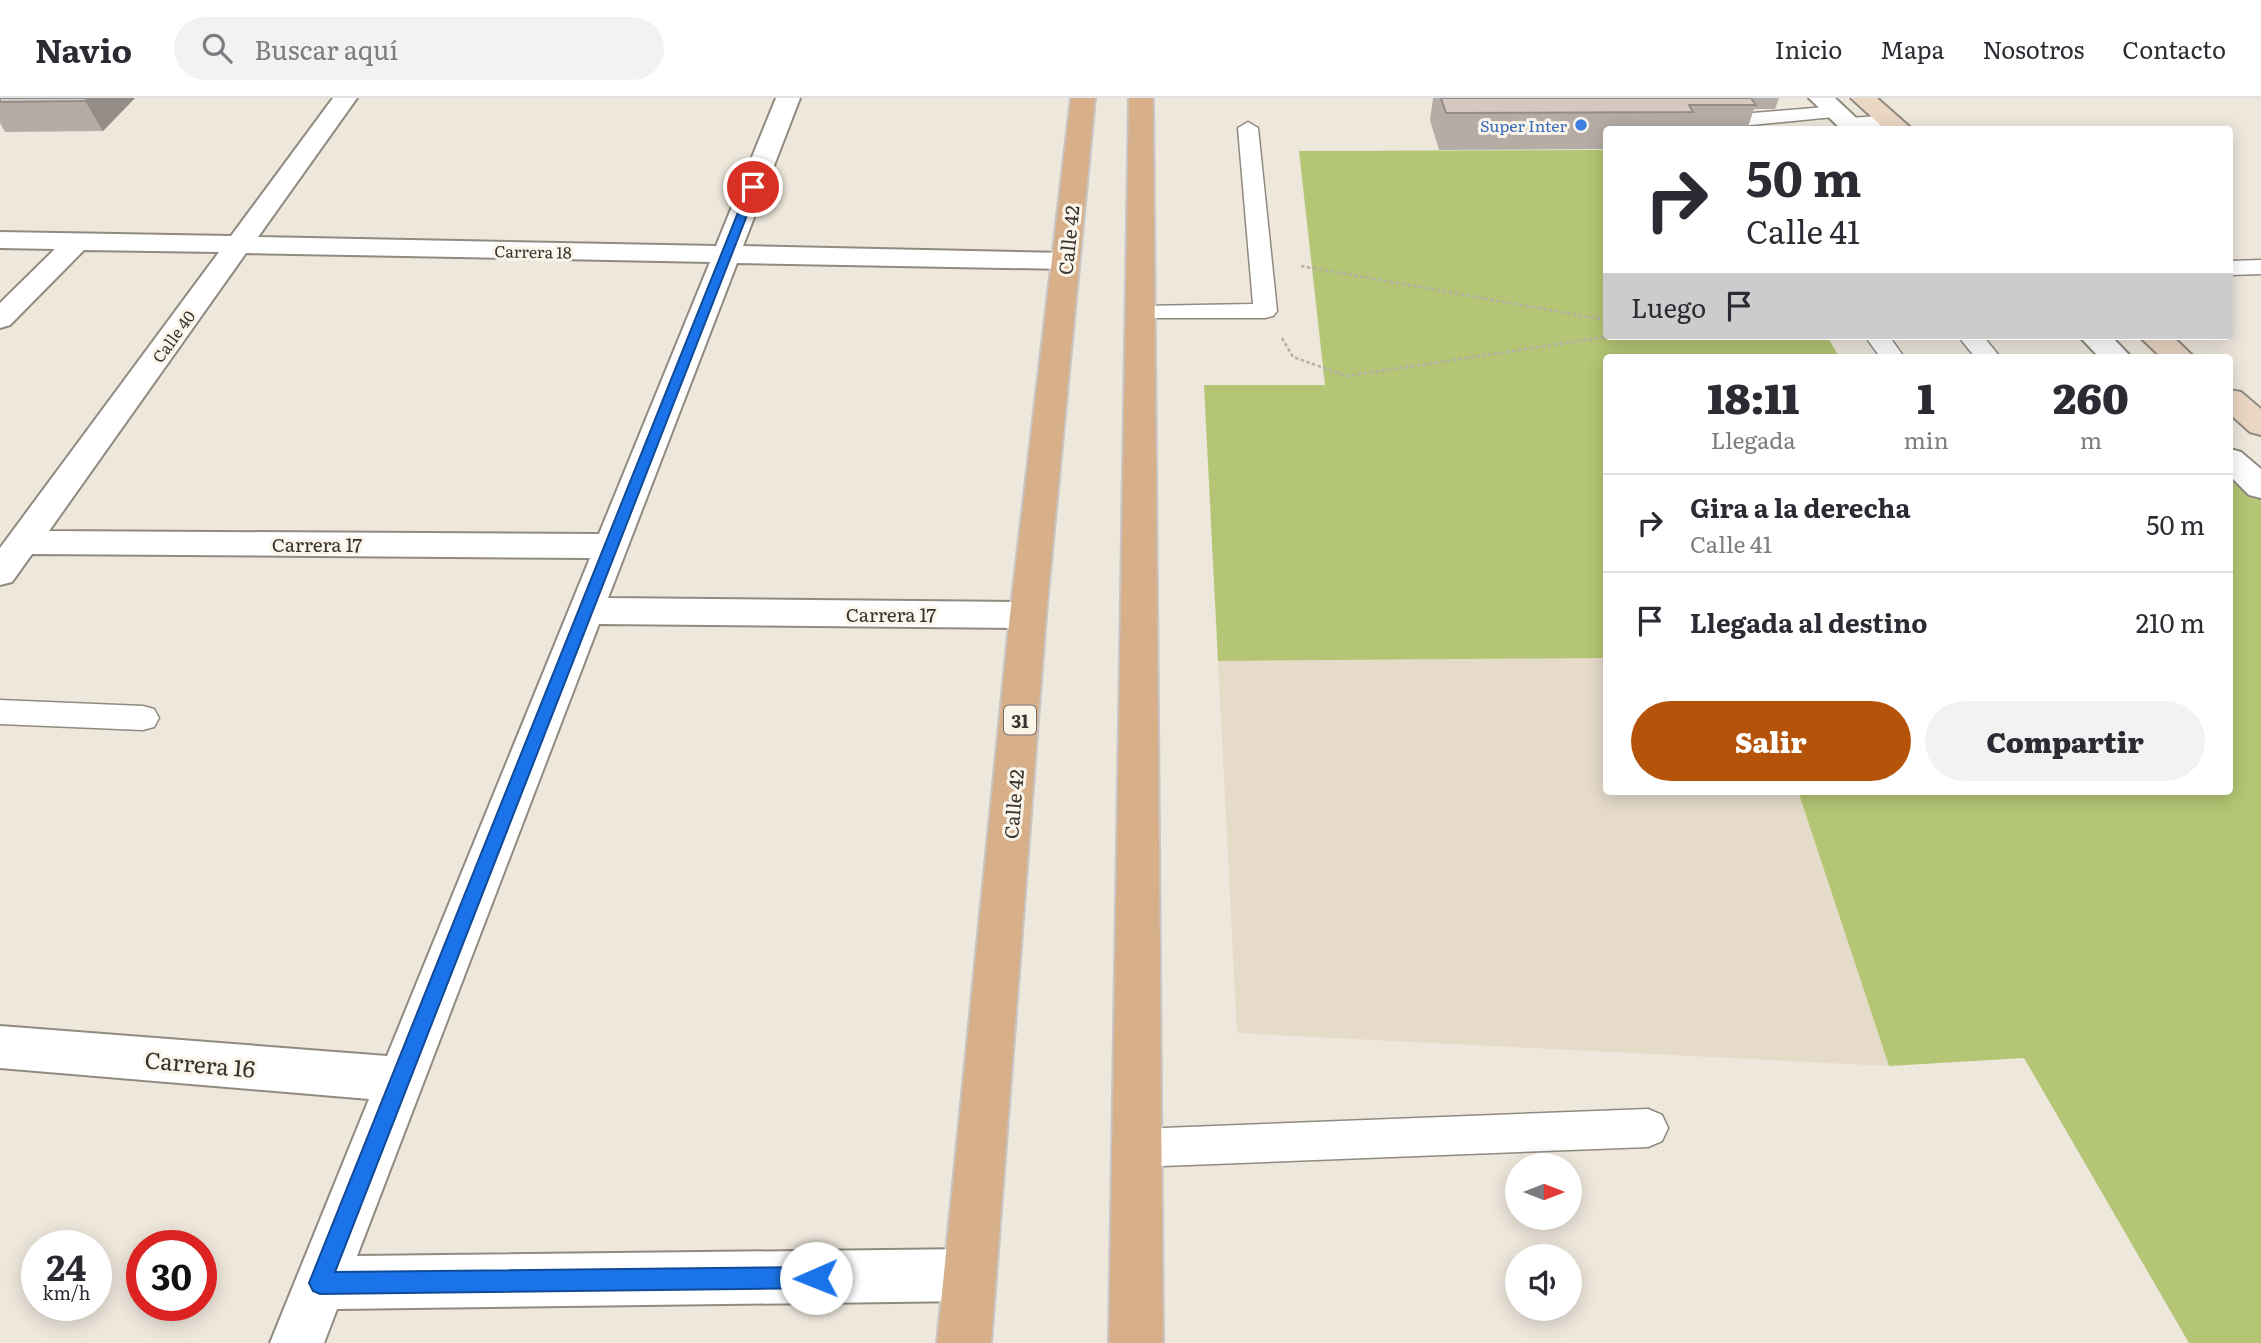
<!DOCTYPE html>
<html lang="es">
<head>
<meta charset="utf-8">
<style>
	:root { --surface:#fff; --page:#f2f2f3; --text:#2b2b33; --muted:#7c7c81; --line:#e1e1e2; --accent:#b45309 }
	body { margin:0; font-family:Literata,serif; background:var(--page); color:var(--text); height:100vh; display:flex; flex-direction:column; font-size:26px; white-space:nowrap }
	* { box-sizing:border-box; margin:0 }
	p { font-size:23px; color:var(--muted) }
	.icon { flex:none; width:38px; height:38px; fill:none; stroke:currentColor; stroke-width:2; stroke-linecap:round; stroke-linejoin:round }
	.map { position:relative; flex:1; overflow:hidden }
	.drawer { position:absolute; left:1603px; top:256px; width:630px; height:441px; display:flex; flex-direction:column; background:var(--surface); border-radius:7px; box-shadow:0 4px 18px #0003 }
	.drawer>* { flex:none }
	.banner { position:absolute; left:1603px; top:28px; width:630px; height:214px; border-radius:7px; box-shadow:0 4px 18px #0003; background:#fff; color:var(--text); overflow:hidden }
	.needle { width:46px; rotate:90deg }
	.fabs { position:absolute; left:1505px; top:1055px; display:grid; gap:14px }
	.fabs a { display:grid; place-items:center; width:77px; height:77px; border-radius:50%; background:var(--surface); box-shadow:0 4px 18px #0003; font-size:35px }
	.speed { position:absolute; left:21px; top:1132px; display:flex; gap:14px; font-size:35px; font-weight:700; text-align:center }
	.speed>* { display:grid; place-content:center; width:91px; height:91px; border-radius:50%; background:var(--surface); box-shadow:0 4px 18px #0003; line-height:1 }
	.speed small { font-size:18px; font-weight:400 }
	.speed .limit { border:10px solid #d22; background:#fff; color:#111 }
	.pin { position:absolute; display:grid; place-items:center; width:60px; height:60px; color:#fff; margin:-30px; border:4px solid #fff; border-radius:50%; box-shadow:0 2px 7px #0007 }
	.me { position:absolute; width:77px; margin:-38px; rotate:269deg; stroke-linejoin:round; filter:drop-shadow(0 0 5px #0008) }
	.turn { display:flex; align-items:center; gap:24px; height:147px; padding:0 28px; font-size:32px }
	.turn .icon { width:91px; height:91px; stroke-width:2.5 }
	.turn b { display:block; font-size:49px; line-height:60px }
	.then { display:flex; align-items:center; height:66px; padding:0 28px; background:#0003; gap:14px; font-size:26px }
	.eta { display:flex; justify-content:space-evenly; align-items:center; height:119px; text-align:center }
	.eta b { font-size:42px; font-weight:800; line-height:49px }
	.action { display:flex; gap:14px; margin-top:auto; padding:14px 28px }
	.action a { flex:1; height:80px; border-radius:42px; background:var(--accent); color:#fff; font-size:28px; font-weight:800; line-height:80px; text-align:center }
	.action a+a { background:var(--page); color:var(--text) }
	ul { padding:0; list-style:none }
	li { display:flex; align-items:center; gap:21px; height:98px; padding:0 28px; border-top:2px solid var(--line) }
	li div { flex:1 }
	li b { display:block; font-size:26px }
	li em { font-style:normal }
	header { display:flex; align-items:center; gap:42px; box-sizing:border-box; height:98px; padding:0 35px; background:var(--surface); border-bottom:2px solid var(--line) }
	header strong { font-size:33px }
	nav { display:flex; gap:38px; margin-inline-start:auto; font-size:24px }
	.search { width:490px; height:63px; background:var(--page); display:flex; align-items:center; gap:18px; box-sizing:border-box; padding:0 24px; border-radius:38px; color:var(--muted); font-size:26px }
	.map>svg:first-child { display:block }
</style>
</head>
<body>
<header>
<strong>Navio</strong>
<div class="search"><svg class="icon" aria-label="search" viewBox="0 0 24 24"><circle cx="10" cy="10" r="6"/><path d="M15 15l6 6"/></svg>Buscar aquí</div>
<nav><a>Inicio</a><a>Mapa</a><a>Nosotros</a><a>Contacto</a></nav>
</header>
<div class="map">
<svg width="2261" height="1245" viewBox="0 0 2261 1245">
	<rect width="100%" height="100%" fill="#eee7dc"/>
	<path fill="#e6dbc9" d="M1606 560V693H1798L1889 968 1237 935 1218 563Z"/>
	<path fill="#b4c675" d="M1606 52V238H1827L1839 259H1606V560L1218 563 1204 287H1325L1299 53Z
		M2230 352 2261 380V1245H2189L2024 960 1889 968 1798 693H2230Z"/>
	<g fill="none" stroke-linecap="round" stroke-linejoin="round">
		<defs>
			<path id="service" d="M1837 8 1844 10 1847 14 1844 18 1741 28 1731 22 1741 16Z
				M1891 17 1901 23 1898 27 1848 32 1840 26 1850 20Z
				M1248 24 1258 30 1277 213 1273 218 1265 220H1133L1129 215 1133 210 1141 208 1253 206 1238 30Z
				M2261 162V176L2230 177V163Z
				M1865 238H1889L1904 259H1880Z
				M1958 238H1983L2000 259H1975Z
				M0 602 143 608 154 611 159 620 154 629 143 632 0 626Z
				M1648 1011 1662 1017 1668 1030 1662 1043 1648 1049 1137 1069 1123 1064 1117 1050 1123 1036 1137 1031Z"/>
			<path id="minor" d="M333 0H357L258 139 716 148 776 0H800L743 148 1065 155 1075 157 1079 163 1075 169 1065 171 737 165 608 500 1028 504 1041 508 1046 517 1041 526 1028 530 599 526 357 1158 970 1151 988 1159 996 1177 988 1195 970 1203 337 1211 324 1245H270L369 1001 0 970V928L387 958 590 460 32 456 12 484 0 487V450L219 154 84 152 10 227 0 230V205L55 151 0 150V134L231 138ZM246 155 710 164 599 436 49 433Z
				M1809 0H1835L1869 32H1842Z
				M2079 238H2111L2131 259H2099Z
				M2230 351 2241 354 2261 371V400L2249 397 2230 378Z"/>
			<path id="secondary" d="M1851 0H1877L1913 32H1886Z
				M2139 238H2172L2194 259H2161Z
				M2230 292 2241 294 2261 311V337L2250 334 2230 316Z"/>
			<path id="primary" d="M1071 0H1095L1046 517 991 1245H937L1010 517Z
				M1129 0H1153L1163 1245H1109Z"/>
		</defs>
		<use href="#service" stroke="#908a80" stroke-width="3"/>
		<use href="#minor" stroke="#908a80" stroke-width="4"/>
		<use href="#secondary" stroke="#908a80" stroke-width="4"/>
		<use href="#primary" stroke="#c7c6c5" stroke-width="4"/>
		<path stroke="#b5afa6" stroke-width="2.5" stroke-dasharray="3.5 2.5" stroke-linecap="butt" d="M1301 168 1606 222
			M1282 240 1293 259 1347 278 1612 238"/>
		<use href="#service" fill="#fff" fill-rule="evenodd"/>
		<use href="#minor" fill="#fff" fill-rule="evenodd"/>
		<use href="#secondary" fill="#ebd7c4" fill-rule="evenodd"/>
		<use href="#primary" fill="#d7af89" fill-rule="evenodd"/>
	</g>
	<path fill="#b6aca6" d="M0 0H135L103 33 5 34 0 25Z
		M1433 0H1779L1775 11H1754L1747 32H1606V51L1439 52 1430 22Z"/>
	<path fill="#948c87" d="M89 0H135L103 33 85 3Z"/>
	<path fill="#d4c8c1" stroke="#948c87" stroke-width="2" d="M0 0H89L85 3 0 4Z
		M1441 0H1751L1756 7H1689L1693 14 1446 15Z"/>
	<path fill="#1a73e8" stroke="#114b97" stroke-width="2" d="M749 87 758 89 335 1174 816 1169 824 1172 827 1180 824 1187 816 1190 320 1196 313 1193 309 1185Z"/>
	<circle fill="#3f7fe0" stroke="#fbf4e9" stroke-width="2.5" cx="1581" cy="27" r="7"/>
	<g text-anchor="middle" dominant-baseline="central" stroke-width="6" stroke-linejoin="round" paint-order="stroke">
		<g font-size="16" fill="#366cbe" stroke="#fbf4e9" text-anchor="end">
			<text x="1567" y="27">Super Inter</text>
		</g>
		<g font-size="16" fill="#37342f" stroke="#fbf4e9">
			<text transform="translate(533 153) rotate(1)">Carrera 18</text>
			<text transform="translate(173 238) rotate(-54)">Calle 40</text>
		</g>
		<rect fill="#fbf4e9" stroke="#726e67" stroke-width="2" x="1004" y="607.5" width="32" height="29" rx="5"/>
		<g font-size="18" font-weight="bold" fill="#37342f">
			<text x="1020" y="622">31</text>
		</g>
		<g font-size="19" fill="#37342f" stroke="#fbf4e9">
			<text transform="translate(1068 142) rotate(-84)">Calle 42</text>
			<text x="317" y="446">Carrera 17</text>
			<text x="891" y="516">Carrera 17</text>
			<text transform="translate(1013 706) rotate(-85)">Calle 42</text>
		</g>
		<g font-size="23" fill="#37342f" stroke="#fbf4e9">
			<text transform="translate(200 965) rotate(5)">Carrera 16</text>
		</g>
	</g>
</svg>
<div class="fabs">
<a><svg class="needle" viewBox="-14 -14 28 28"><path d="M0-13l5 13h-10z" fill="#e53935"/><path d="M0 13l5-13h-10z" fill="#7c7c81"/></svg></a>
<a><svg class="icon" aria-label="sound" viewBox="0 0 24 24"><path d="M4 9h4l5-4v14l-5-4H4zM17 9q2 3 0 6"/></svg></a>
</div>
<div class="speed"><div>24<small>km/h</small></div><div class="limit">30</div></div>
<div class="pin" style="left:753px;top:89px;background:#d93025"><svg class="icon" aria-label="arrive" viewBox="0 0 24 24"><path d="M6 21V4h12l-3 4 3 4H6"/></svg></div>
<svg class="me" style="left:816px;top:1180px" viewBox="-20 -20 40 40"><circle r="19" fill="#fff"/><path d="M0-13L10 11 0 6-10 11z" fill="#1a73e8"/></svg>
<div class="banner">
<div class="turn"><svg class="icon" aria-label="right" viewBox="0 0 24 24"><path d="M7 20v-9h11M14 6l5 5-5 5"/></svg><div><b>50 m</b>Calle 41</div></div>
<div class="then">Luego<svg class="icon" aria-label="arrive" viewBox="0 0 24 24"><path d="M6 21V4h12l-3 4 3 4H6"/></svg></div>
</div>
<section class="drawer">
<div class="eta">
<div><b>18:11</b><p>Llegada</p></div>
<div><b>1</b><p>min</p></div>
<div><b>260</b><p>m</p></div>
</div>
<ul>
<li><svg class="icon" aria-label="right" viewBox="0 0 24 24"><path d="M7 20v-9h11M14 6l5 5-5 5"/></svg><div><b>Gira a la derecha</b><p>Calle 41</p></div><em>50 m</em></li>
<li><svg class="icon" aria-label="arrive" viewBox="0 0 24 24"><path d="M6 21V4h12l-3 4 3 4H6"/></svg><div><b>Llegada al destino</b></div><em>210 m</em></li>
</ul>
<div class="action"><a>Salir</a><a>Compartir</a></div>
</section>
</div>
</body>
</html>
